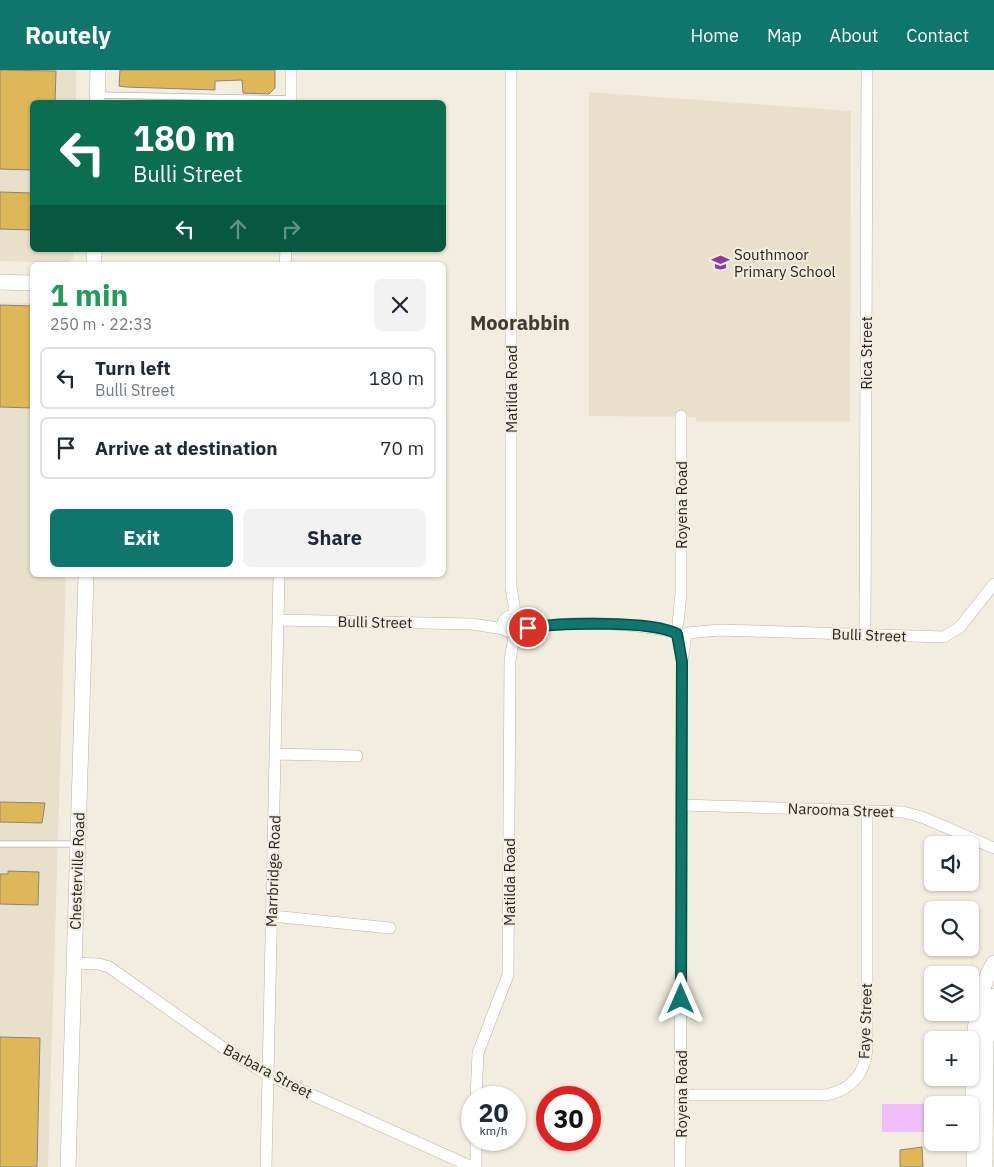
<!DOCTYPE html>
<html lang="en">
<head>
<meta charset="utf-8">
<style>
	:root { --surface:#fff; --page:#f2f2f3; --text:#1f2937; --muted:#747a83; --line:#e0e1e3; --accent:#0f766e }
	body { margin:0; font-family:"IBM Plex Sans",sans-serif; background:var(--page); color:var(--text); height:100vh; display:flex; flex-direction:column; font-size:19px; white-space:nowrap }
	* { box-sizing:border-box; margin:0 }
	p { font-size:16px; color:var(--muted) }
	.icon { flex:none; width:28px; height:28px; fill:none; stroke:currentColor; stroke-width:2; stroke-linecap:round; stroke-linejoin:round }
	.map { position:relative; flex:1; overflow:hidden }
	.panel { position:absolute; left:30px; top:192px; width:416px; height:315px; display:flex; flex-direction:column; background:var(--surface); border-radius:8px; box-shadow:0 1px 4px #0004 }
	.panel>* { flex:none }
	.top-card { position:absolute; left:30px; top:30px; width:416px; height:152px; border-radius:8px; box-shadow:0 1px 4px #0004; background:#0b6e4f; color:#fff; overflow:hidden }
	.fabs { position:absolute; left:924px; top:766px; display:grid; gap:10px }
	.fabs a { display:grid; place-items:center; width:55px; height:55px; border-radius:8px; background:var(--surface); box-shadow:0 1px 4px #0004; font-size:25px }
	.speed { position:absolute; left:461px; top:1016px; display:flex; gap:10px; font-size:25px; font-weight:700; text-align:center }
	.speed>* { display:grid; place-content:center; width:65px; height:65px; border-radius:50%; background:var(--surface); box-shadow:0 1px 4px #0004; line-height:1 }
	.speed small { font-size:12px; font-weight:400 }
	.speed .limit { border:8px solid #d22; background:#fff; color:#111 }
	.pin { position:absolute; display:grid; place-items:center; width:42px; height:42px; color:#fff; margin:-21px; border:2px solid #fff; border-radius:50%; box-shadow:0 1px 5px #0007 }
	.me { position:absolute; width:55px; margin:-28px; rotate:0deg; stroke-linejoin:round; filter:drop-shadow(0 0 4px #0008) }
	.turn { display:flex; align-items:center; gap:18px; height:105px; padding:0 20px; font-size:22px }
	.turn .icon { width:65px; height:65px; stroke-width:2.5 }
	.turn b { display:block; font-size:35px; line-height:42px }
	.lanes { display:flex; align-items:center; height:48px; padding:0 20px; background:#0003; justify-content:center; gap:25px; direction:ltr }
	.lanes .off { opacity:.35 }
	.round { display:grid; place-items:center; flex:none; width:52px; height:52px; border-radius:8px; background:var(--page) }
	.head { display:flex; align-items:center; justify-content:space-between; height:85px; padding:0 20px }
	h1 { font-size:30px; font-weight:700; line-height:38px; color:#1e9e55 }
	.button { display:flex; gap:10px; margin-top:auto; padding:10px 20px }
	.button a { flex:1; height:58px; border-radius:8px; background:var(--accent); color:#fff; font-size:20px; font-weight:700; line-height:58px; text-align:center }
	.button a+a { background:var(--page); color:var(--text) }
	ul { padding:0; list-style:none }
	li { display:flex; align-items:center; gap:15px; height:62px; margin:0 10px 8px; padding:0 10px; border:2px solid var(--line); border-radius:8px }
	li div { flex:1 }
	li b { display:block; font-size:19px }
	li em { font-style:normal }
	header { display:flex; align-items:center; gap:30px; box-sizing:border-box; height:70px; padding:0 25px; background:var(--accent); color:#fff }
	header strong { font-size:24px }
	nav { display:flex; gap:28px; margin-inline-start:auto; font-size:18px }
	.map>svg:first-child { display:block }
</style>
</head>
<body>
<header>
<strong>Routely</strong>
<nav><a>Home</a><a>Map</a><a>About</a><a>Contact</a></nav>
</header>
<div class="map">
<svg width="994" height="1097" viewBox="0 0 994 1097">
	<rect width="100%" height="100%" fill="#f3ede0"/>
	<path fill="#e9e0cc" d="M0 0H76V32H32V180H74L73 188 68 193 0 191Z
		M589 22 851 41 850 352H697L695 347 589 346Z
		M0 232 32 233V505H66L48 1097H0Z"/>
	<path fill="#eebff9" d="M882 1034H943V1035H932V1062H882Z"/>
	<path fill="#deb758" stroke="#8b8579" d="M0 0 56 1 55 32H32V100L0 99Z
		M120 0H275V18L269 24 243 23 242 10 215 11V20L126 17 119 16Z
		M0 122 32 123V160L0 159Z
		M0 235 32 236V338L0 337Z
		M0 732 45 733 42 753 0 752Z
		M8 801 39 802 38 835 0 834V804H8Z
		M0 967 40 968 37 1097H0Z
		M922 1077 923 1097H900V1080Z"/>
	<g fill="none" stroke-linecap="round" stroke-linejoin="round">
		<defs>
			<path id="lane" d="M98 25 291 29
				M0 774H78"/>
			<path id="street" d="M511 0V517L516 548
				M291 32V0
				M285 195 286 180
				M503 554a8 8 0 1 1 16 0a8 8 0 1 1-16 0Z
				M278 550 472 554 504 559
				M678 553 681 524V346
				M517 559C569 551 625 552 676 562
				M687 563 720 560 944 567 960 557 994 514
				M865 565 867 0
				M276 684 357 686
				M681 735 903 742 922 747 994 778
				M272 846 390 858
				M75 893 99 894 109 897 222 977 268 1005 472 1097
				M680 1025H826C851 1020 865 1004 867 979V741
				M476 1028 478 983 508 905 510 590 515 561
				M266 1097 279 505
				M476 1097V1070
				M680 1097 682 592 686 564"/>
			<path id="secondary" d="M97 32 98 0
				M94 195V180
				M0 212 32 213
				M68 1097 86 505
				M974 1097C975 1039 964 942 994 893
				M985 1097 986 972 994 926"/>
		</defs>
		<use href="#lane" stroke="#bab4a8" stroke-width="7"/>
		<use href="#street" stroke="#bab4a8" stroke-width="12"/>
		<use href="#secondary" stroke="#bab4a8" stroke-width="16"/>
		<use href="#lane" stroke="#fff" stroke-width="5.5"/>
		<use href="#street" stroke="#fff" stroke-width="11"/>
		<use href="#secondary" stroke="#fff" stroke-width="15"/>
	</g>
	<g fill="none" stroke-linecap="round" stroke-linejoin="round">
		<defs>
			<path id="route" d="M528 558C557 553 653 550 677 564L682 592 681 929"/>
		</defs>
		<use href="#route" stroke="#0a4d48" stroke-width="12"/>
		<use href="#route" stroke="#0f766e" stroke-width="9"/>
	</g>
	<defs>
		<symbol id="school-bare" viewBox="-9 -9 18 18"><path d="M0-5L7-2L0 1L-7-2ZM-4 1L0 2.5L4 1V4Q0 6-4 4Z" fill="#9138a4" stroke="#f3ede0" stroke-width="2.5" paint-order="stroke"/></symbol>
	</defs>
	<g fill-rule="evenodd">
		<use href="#school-bare" x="708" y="180" width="25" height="25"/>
	</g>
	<g text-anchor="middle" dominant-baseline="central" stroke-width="4" stroke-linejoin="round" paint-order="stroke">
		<g font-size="15" fill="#26241f" stroke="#f3ede0" text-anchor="start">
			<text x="734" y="184">Southmoor<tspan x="734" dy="17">Primary School</tspan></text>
		</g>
		<g font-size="15" fill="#26241f" stroke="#f3ede0">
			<text transform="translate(866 283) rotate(-90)">Rica Street</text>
			<text transform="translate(511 319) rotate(-90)">Matilda Road</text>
			<text transform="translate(681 435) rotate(-90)">Royena Road</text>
			<text transform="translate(375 552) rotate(1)">Bulli Street</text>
			<text transform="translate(869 565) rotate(2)">Bulli Street</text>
			<text transform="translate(841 740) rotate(2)">Narooma Street</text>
			<text transform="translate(77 801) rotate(-88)">Chesterville Road</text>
			<text transform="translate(273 801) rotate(-88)">Marrbridge Road</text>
			<text transform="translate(509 812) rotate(-90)">Matilda Road</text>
			<text transform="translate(865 951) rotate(-88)">Faye Street</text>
			<text transform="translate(268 1001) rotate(28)">Barbara Street</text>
			<text transform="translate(681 1024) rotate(-90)">Royena Road</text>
		</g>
		<g font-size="20" font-weight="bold" fill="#403b30" stroke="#f3ede0">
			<text x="520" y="252">Moorabbin</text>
		</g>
	</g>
</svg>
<div class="fabs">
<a><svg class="icon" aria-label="sound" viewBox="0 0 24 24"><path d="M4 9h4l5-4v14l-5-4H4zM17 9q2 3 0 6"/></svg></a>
<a><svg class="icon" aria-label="search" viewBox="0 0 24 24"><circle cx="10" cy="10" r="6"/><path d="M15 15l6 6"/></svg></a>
<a><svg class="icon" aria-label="layers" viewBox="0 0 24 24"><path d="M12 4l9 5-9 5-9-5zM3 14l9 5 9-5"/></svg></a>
<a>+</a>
<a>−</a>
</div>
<div class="speed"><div>20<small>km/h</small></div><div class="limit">30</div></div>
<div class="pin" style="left:528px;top:558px;background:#d93025"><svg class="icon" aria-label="arrive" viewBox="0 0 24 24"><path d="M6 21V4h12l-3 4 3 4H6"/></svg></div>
<svg class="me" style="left:681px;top:929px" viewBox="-20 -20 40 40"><path d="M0-17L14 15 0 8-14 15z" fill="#0f766e" stroke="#fff" stroke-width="4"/></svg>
<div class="top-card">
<div class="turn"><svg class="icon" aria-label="left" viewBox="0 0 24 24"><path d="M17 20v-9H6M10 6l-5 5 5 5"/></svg><div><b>180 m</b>Bulli Street</div></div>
<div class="lanes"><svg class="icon" aria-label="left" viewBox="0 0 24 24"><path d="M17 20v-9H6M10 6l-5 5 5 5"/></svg><svg class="icon off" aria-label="ahead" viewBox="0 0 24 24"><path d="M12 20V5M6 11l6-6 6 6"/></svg><svg class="icon off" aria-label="right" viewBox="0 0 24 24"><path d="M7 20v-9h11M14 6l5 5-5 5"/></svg></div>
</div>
<section class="panel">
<div class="head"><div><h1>1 min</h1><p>250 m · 22:33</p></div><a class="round"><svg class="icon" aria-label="close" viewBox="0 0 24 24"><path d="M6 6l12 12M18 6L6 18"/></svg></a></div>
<ul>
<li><svg class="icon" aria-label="left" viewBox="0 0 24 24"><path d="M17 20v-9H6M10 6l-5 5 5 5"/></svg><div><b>Turn left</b><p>Bulli Street</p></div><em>180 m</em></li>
<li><svg class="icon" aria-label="arrive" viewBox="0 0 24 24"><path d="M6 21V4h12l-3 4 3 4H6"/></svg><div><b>Arrive at destination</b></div><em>70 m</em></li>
</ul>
<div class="button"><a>Exit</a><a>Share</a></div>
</section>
</div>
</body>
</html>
